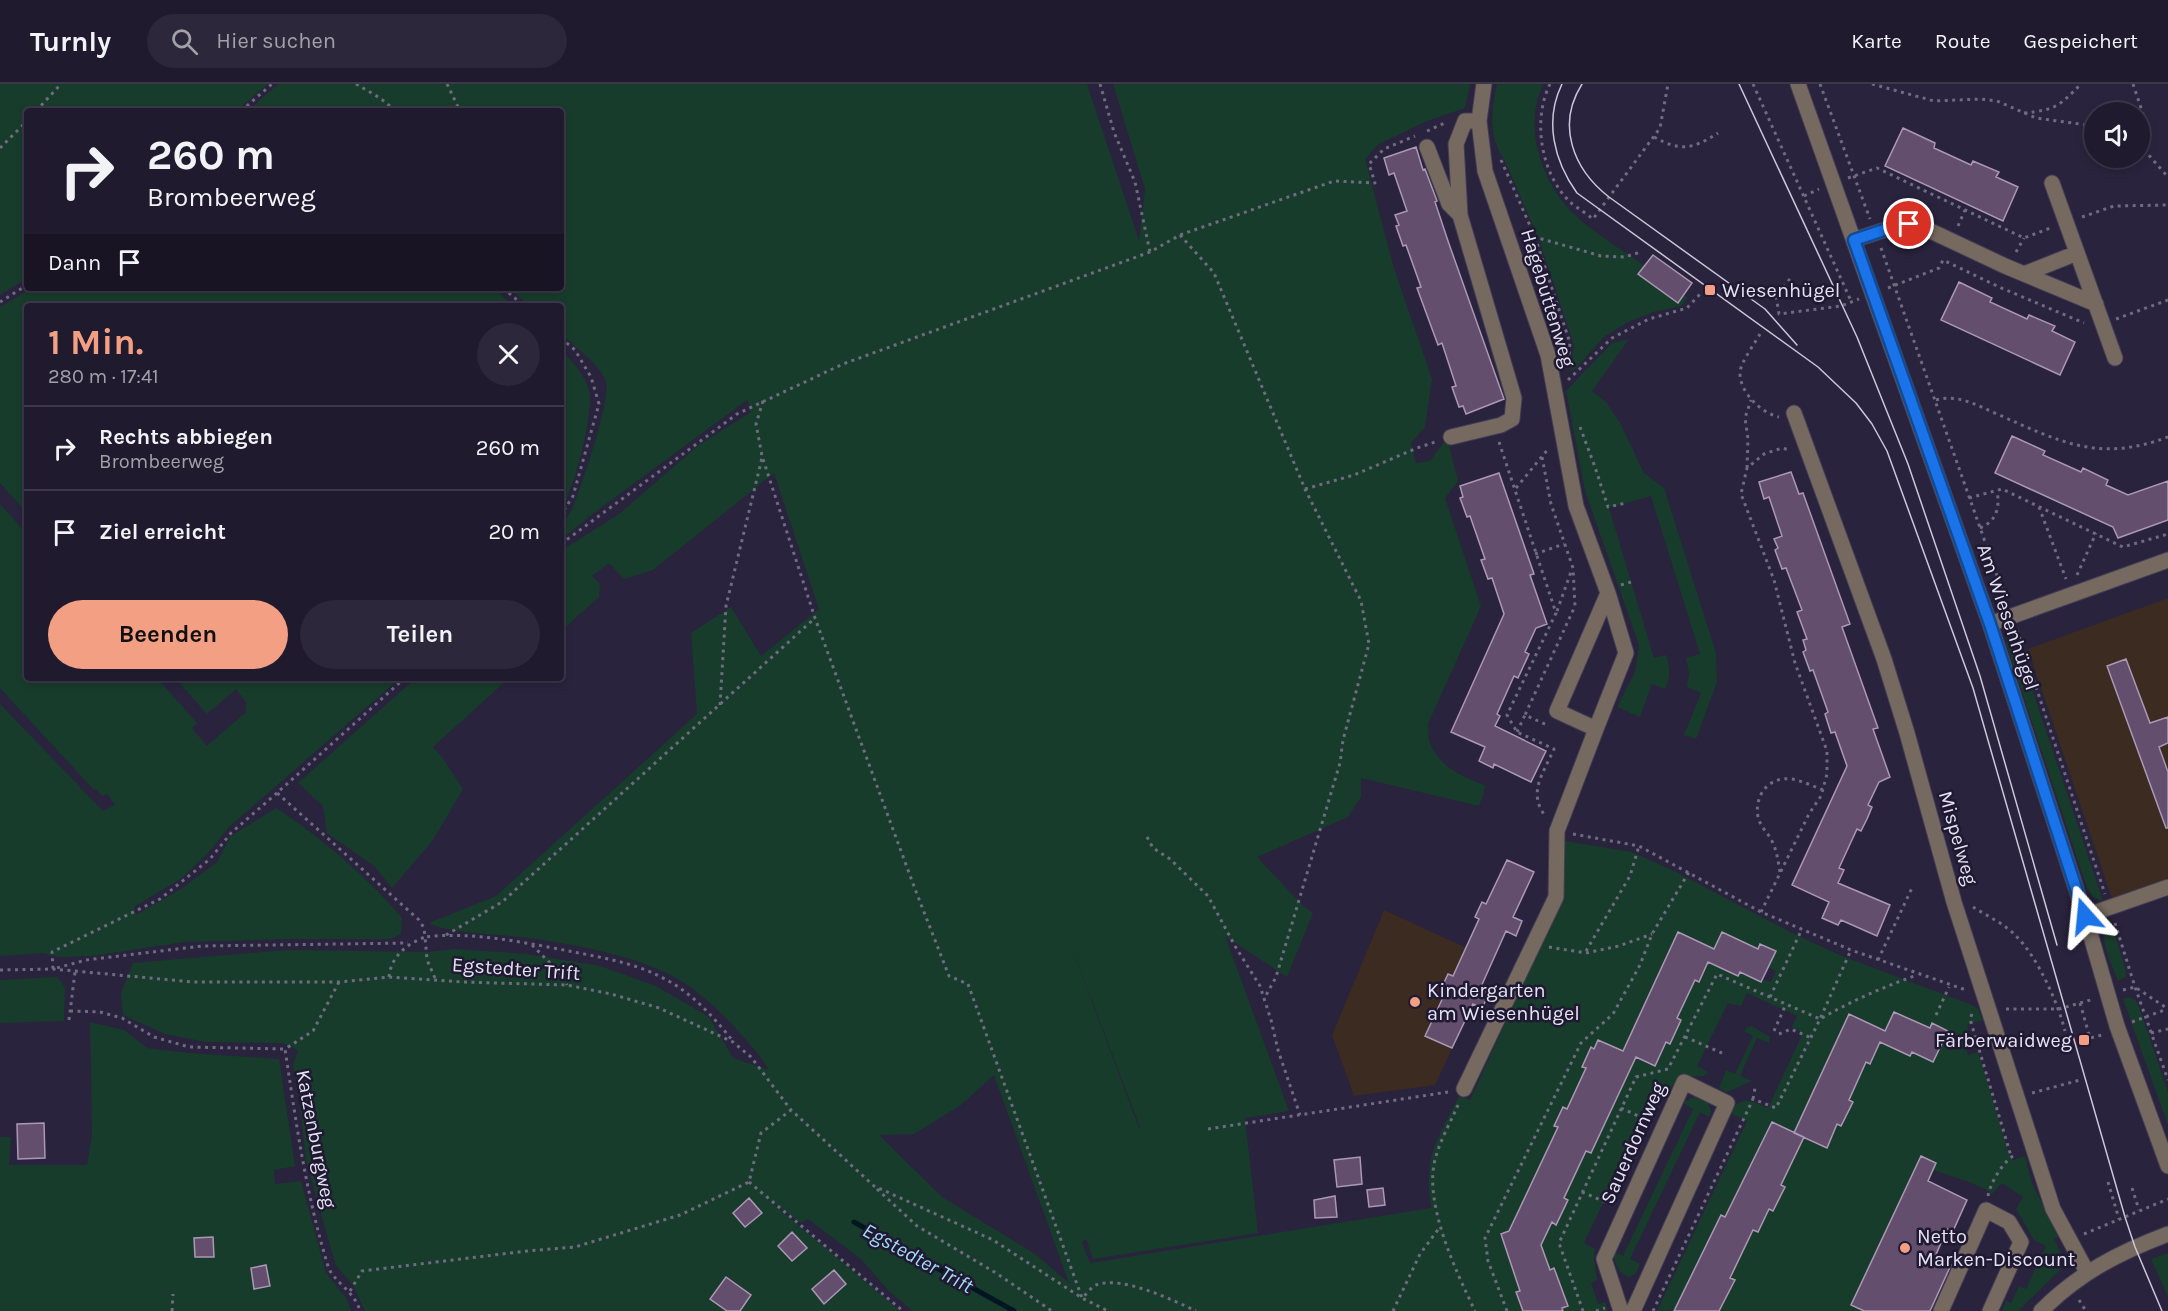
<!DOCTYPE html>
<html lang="de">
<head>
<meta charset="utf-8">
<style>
	:root { --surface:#1f1a2e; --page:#2c273a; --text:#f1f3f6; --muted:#a1a1aa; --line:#3c384a; --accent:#f39f83 }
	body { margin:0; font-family:Karla,sans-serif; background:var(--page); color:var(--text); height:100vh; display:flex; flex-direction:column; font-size:22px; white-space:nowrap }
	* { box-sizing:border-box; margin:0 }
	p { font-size:20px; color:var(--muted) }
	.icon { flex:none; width:33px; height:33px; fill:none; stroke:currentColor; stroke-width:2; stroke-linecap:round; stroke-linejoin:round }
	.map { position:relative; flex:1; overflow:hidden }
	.details { position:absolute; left:24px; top:219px; width:540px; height:378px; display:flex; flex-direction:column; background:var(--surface); border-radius:6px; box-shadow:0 3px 9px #0003,0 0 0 2px var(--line) }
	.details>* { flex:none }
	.top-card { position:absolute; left:24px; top:24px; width:540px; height:183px; border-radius:6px; box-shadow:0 3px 9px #0003,0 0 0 2px var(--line); background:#1f1a2e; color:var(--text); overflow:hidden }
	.controls { position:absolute; left:2084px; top:18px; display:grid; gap:12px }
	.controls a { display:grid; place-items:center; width:66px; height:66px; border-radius:50%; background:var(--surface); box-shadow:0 3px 9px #0003,0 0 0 2px var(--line); font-size:30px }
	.pin { position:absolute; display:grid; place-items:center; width:51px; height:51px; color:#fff; margin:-26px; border:3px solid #fff; border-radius:50%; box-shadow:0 2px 6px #0007 }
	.me { position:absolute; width:66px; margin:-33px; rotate:342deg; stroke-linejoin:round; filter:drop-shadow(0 0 4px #0008) }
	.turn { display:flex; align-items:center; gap:21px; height:126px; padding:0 24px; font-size:27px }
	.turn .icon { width:78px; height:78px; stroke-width:2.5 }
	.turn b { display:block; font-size:42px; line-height:51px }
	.then { display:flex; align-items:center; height:57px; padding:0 24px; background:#0003; gap:12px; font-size:22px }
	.round { display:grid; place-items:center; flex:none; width:63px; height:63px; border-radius:32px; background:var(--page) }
	.head { display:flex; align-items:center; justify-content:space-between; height:102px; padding:0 24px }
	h1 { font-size:36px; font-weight:700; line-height:45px; color:var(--accent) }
	.action { display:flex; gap:12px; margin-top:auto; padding:12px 24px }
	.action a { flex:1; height:69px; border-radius:36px; background:var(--accent); color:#111; font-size:24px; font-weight:700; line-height:69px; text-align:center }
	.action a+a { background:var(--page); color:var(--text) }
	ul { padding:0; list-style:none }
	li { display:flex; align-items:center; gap:18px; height:84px; padding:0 24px; border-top:2px solid var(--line) }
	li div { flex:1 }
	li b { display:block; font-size:22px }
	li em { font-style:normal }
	header { display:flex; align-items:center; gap:36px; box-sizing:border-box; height:84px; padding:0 30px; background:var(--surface); border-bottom:2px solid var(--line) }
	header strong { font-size:28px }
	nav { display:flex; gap:33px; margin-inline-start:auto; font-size:21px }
	.search { width:420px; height:54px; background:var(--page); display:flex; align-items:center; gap:15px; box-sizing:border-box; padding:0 21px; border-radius:33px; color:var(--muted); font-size:22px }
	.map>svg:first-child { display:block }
</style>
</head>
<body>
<header>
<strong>Turnly</strong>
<div class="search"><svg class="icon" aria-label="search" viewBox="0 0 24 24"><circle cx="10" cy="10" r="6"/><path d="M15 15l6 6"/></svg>Hier suchen</div>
<nav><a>Karte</a><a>Route</a><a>Gespeichert</a></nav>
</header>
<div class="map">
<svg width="2168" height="1227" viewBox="0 0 2168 1227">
	<rect width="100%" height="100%" fill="#29233d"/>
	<path fill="#3b2b20" d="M2168 514V794L2112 815 2028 565Z
		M1384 826 1493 876 1480 905 1486 916 1482 924 1473 920 1435 1001 1354 1012 1332 951Z"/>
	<path fill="#183c2b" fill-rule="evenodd" d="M0 0H268L236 27H27V194L0 211Z
		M278 0H1087L1139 157 1145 105 1113 0H1470L1465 24 1427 37 1379 60 1365 75 1394 184 1432 295 1425 343 1411 359 1416 379 1430 377 1447 354 1458 397 1445 414 1481 522 1428 640C1429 646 1428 654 1430 659 1439 683 1465 694 1486 702L1479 722 1361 694V713L1348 733 1257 773 1302 821 1313 829 1287 893 1225 852 1289 1027 1245 1034 1258 1149 1093 1175 1086 1155 1082 1158 1090 1179 1431 1124C1429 1109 1428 1095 1430 1081 1432 1062 1450 1030 1459 1012L1470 1016 1563 813 1565 757 1632 768 1674 787 1794 850 1842 872 1972 921 1978 925 1983 936 1967 941 1971 954 1964 956 1968 971 1978 968 2009 1070 2013 1076 2025 1072 2032 1099 2058 1153 2054 1155C2059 1164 2064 1174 2061 1185L2018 1227H2002L2006 1217 2011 1219 2019 1202 2026 1205 2046 1162 2034 1156 2016 1125 2023 1113 2002 1099 1992 1110C1983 1101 1947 1091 1933 1086L1864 1227H1714L1723 1220 1734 1196 1730 1194 1753 1146 1758 1148 1769 1125 1774 1127 1785 1103 1781 1101 1804 1053 1827 1064 1837 1040 1841 1042 1852 1018 1849 1016 1866 978 1871 979 1880 958 1910 972 1915 961 1927 950 1924 942 1894 928 1885 947 1849 930 1794 1049 1771 1038 1725 1133 1721 1131 1675 1226 1657 1227 1747 1037 1730 1029C1742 1010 1750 1017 1768 1024L1803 949 1792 943 1797 932 1747 909 1741 922 1728 919 1697 982 1708 988 1704 992C1699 993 1694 992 1689 992 1676 992 1670 1005 1665 1015L1654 1010 1584 1159 1595 1165 1594 1174 1597 1196 1591 1199 1598 1220 1605 1218 1608 1227H1563L1562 1224 1568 1222 1555 1184 1550 1186 1541 1161 1552 1138 1556 1140 1568 1116 1564 1114 1586 1067 1591 1069 1636 973 1666 958 1670 960 1681 936 1677 934 1695 896 1699 897 1708 878 1738 892 1743 881 1746 891 1761 898 1763 895 1771 898 1776 887 1768 883 1776 867 1761 860 1755 870 1752 862 1722 848 1714 865 1678 848 1623 967 1599 956 1594 965 1591 964 1582 982 1586 984 1567 1025 1562 1023 1554 1041 1558 1043 1509 1147 1501 1150 1520 1207 1516 1209 1523 1227H913L888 1206 861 1175 808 1135 801 1139 765 1113 900 1227H365L353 1201 336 1182 306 1077 299 1013 293 981 298 966 282 959 206 958 165 950 123 931 121 909 133 879 287 866 428 868 455 865 526 870 600 882 656 902 709 933 733 974 769 986C762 973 748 958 738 947 721 928 704 912 683 898 641 871 560 857 510 852 493 850 442 848 429 839L496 812 697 630 691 549 731 523 761 572 819 525 774 389 653 486 624 495 609 479 592 492 600 500 599 513 561 547V467L619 430 699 361 751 328 747 316 591 431 561 456C561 438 569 433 575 418 583 398 611 314 606 297 602 283 572 260 561 250V222H529L509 204H561V27H248ZM1063 840 1140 1043V1044H1139ZM994 991 1069 1199 1035 1170 942 1113 879 1051 914 1050 961 1021Z
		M1497 0H1543C1524 41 1539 91 1568 124 1585 143 1622 166 1645 182L1639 191 1678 219 1684 211 1688 214 1681 222 1653 228 1628 238 1604 253 1576 284 1570 288 1574 261 1540 158 1505 77C1488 52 1491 29 1497 0Z
		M32 204H497L496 206 513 222H27V429L0 399V223Z
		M1629 255 1592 307 1606 318 1620 339 1644 389 1664 404 1716 569 1717 598 1696 655 1684 651 1701 609 1687 603 1689 589 1686 574 1700 570 1651 412 1609 424 1654 574 1666 571C1670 583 1671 593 1665 605L1652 600 1640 633 1617 623 1635 588 1639 561 1585 407 1566 307 1612 259Z
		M561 266C574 279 589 295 590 313 591 338 574 406 561 426Z
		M0 420 27 450V594H157L197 639 192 644 207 662 246 628V618L236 605 207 630 175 594H400L229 743 208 769 182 794 134 823 136 831 181 805 217 778 231 752 276 724C317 750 371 796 402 834L401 850 390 855H291L184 858 92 872 59 873 43 869 0 872V620L103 727 115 721 107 710 102 712 96 705 94 706 0 604Z
		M2012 545 2103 817 2093 813 2087 804 2007 563 2006 552Z
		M416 594H509L433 663 442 673 463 705 433 756 392 804 374 782 327 749 323 722 298 699Z
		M2110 836 2126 887 2125 893 2118 897C2112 880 2095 851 2110 836Z
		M57 893 65 903 64 937 0 939V896Z
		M2129 913 2136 917 2139 923 2168 1008V1041L2123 915Z
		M90 938 124 946 147 964 188 969 279 975 295 1082 274 1086 275 1100 301 1097 326 1189 347 1215 351 1227H0V1053H11L9 1081H87L92 1050Z
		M1752 942 1770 953 1769 959 1757 954 1740 992 1752 997 1727 1008 1719 1004 1726 986 1735 990 1753 952 1744 947 1747 943Z
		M1694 1013 1708 1019 1711 1028 1709 1033 1700 1028 1630 1175 1640 1180 1636 1189 1630 1193C1619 1191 1614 1180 1614 1168L1623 1172 1693 1025 1684 1020 1686 1017Z
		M2168 1169V1213L2151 1175Z"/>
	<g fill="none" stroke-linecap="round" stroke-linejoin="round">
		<path stroke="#021520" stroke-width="5" d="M854 1138 1014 1227"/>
	</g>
	<path fill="#644e6e" stroke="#ac98b5" stroke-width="1.5" d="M1903 44 1935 59 1934 64 1971 81 1973 77 1999 88 1996 93 2018 103 2003 137 1885 82Z
		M1416 63 1423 86 1425 85 1437 117 1435 118 1448 157 1504 315 1466 330 1463 322 1459 323 1452 303 1456 302 1442 259 1438 261 1417 204 1421 203 1406 161 1403 162 1396 142 1399 141 1395 131 1407 127 1394 89 1389 91 1384 74Z
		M1653 171 1692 199 1678 219 1638 190Z
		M1959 198 1992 214 1990 218 2027 235 2029 231 2055 242 2052 247 2075 258 2060 291 1941 236Z
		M2012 352 2045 367 2043 371 2081 388 2083 384 2108 396 2106 401 2128 411 2168 397V436L2118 454 2113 443 1995 389Z
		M1791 388 1799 410 1803 409 1850 540 1842 543 1878 644 1873 645 1890 693 1879 698 1868 721 1872 723 1867 735 1861 747 1857 745 1839 784 1844 786 1838 799 1890 821 1877 852 1841 836 1838 841 1822 834 1829 818 1792 801 1847 682 1835 648 1831 649 1825 630 1828 628 1813 586 1810 587 1803 568 1806 566 1803 556 1807 555 1797 528 1802 526 1786 484 1782 485 1775 466 1778 464 1774 455 1782 452 1769 413 1764 415 1759 398Z
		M1499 389 1534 490 1530 491 1547 540 1536 544 1525 568 1529 570 1518 594 1514 592 1497 630 1500 632 1495 642 1546 667 1531 698 1494 680 1493 684 1479 677 1485 663 1451 648 1504 530 1492 494 1488 495 1481 476 1485 475 1470 432 1467 433 1460 414 1463 413 1460 402Z
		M2126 575 2150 639 2168 633V659L2159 663 2168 688V744H2166L2107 582Z
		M1507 776 1534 788 1513 833 1522 837 1516 852 1506 847 1480 905 1489 909 1486 916 1482 924 1473 920 1452 964 1425 952 1446 907 1441 905 1448 890 1453 892 1479 835 1475 833 1482 818 1486 820Z
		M1678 848 1714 865 1722 848 1758 865 1760 860 1776 867 1761 898 1740 888 1738 892 1708 878 1699 898 1695 896 1677 934 1681 936 1670 960 1666 958 1655 982 1636 973 1591 1069 1586 1067 1564 1114 1568 1116 1556 1141 1552 1138 1541 1161 1550 1186 1554 1184 1568 1222 1562 1224 1563 1227H1523L1516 1208 1520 1207 1501 1150 1509 1147 1558 1043 1554 1042 1563 1023 1567 1025 1586 984 1582 983 1591 963 1594 965 1598 956 1623 967Z
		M1894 928 1930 944 1932 939 1948 947 1933 978 1912 968 1910 972 1880 958 1870 980 1866 978 1849 1016 1853 1018 1841 1042 1837 1040 1827 1064 1794 1049 1849 930 1885 947Z
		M1772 1038 1804 1053 1781 1101 1785 1103 1773 1127 1769 1125 1758 1148 1753 1146 1730 1194 1735 1196 1719 1227H1674L1721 1131 1725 1133Z
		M44 1039 45 1074 18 1075 17 1040Z
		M1921 1072 1936 1079 1928 1097 1967 1116 1953 1147 1947 1145 1935 1173 1951 1181 1930 1227H1864L1851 1221Z
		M1360 1073 1362 1100 1337 1103 1334 1076Z
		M1383 1104 1385 1121 1369 1123 1367 1106Z
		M1335 1112 1337 1133 1315 1134 1314 1116Z
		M749 1114 762 1129 745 1143 733 1129Z
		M792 1148 807 1164 792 1177 778 1162Z
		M213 1153 214 1173H195L194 1154Z
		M266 1181 270 1202 254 1205 251 1184Z
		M834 1186 846 1200 824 1220 812 1205Z
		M726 1193 751 1211 740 1227H727L710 1215Z"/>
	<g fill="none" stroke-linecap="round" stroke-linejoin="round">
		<defs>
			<path id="minor" d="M1484 0 1479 37 1485 87 1548 271 1576 422 1608 509 1626 569 1596 645 1557 627 1608 509
				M1798 0 1990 540 2085 832 2117 942 2168 1082
				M1427 63 1449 120 1460 131
				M2052 99 2115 274
				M1854 156 1899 141 1920 142 2005 182 2096 220
				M2024 190 2077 169
				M1794 329 1884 575 1907 649 1954 818 2053 1125 2087 1188
				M1451 353 1501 341 1512 335 1514 314 1460 131 1456 60 1465 37H1479
				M1990 540 2168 476
				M2085 832 2168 803
				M1464 1005 1556 813 1557 747 1596 645
				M1621 1227 1604 1175 1684 998 1727 1019 1633 1227
				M1941 1227 1986 1126 2009 1138 2021 1158 1990 1227
				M2041 1227C2079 1189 2118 1169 2168 1150"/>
		</defs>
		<use href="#minor" stroke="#433e56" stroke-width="17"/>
		<path stroke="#6f6b81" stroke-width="3" stroke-dasharray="3 4.5" stroke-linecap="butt" d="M356 0 380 14 396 27
			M447 0 460 27
			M1100 0 1114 48 1135 98 1150 168
			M1550 0C1532 36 1541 90 1570 118 1577 124 1586 129 1593 135L1660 44 1668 0
			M1753 0 1851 217
			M1820 0 1870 135
			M1872 0 1934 17 1981 15 1997 17 2036 34 2094 42
			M2133 0 2143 30V63
			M36 27 61 0
			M241 27 272 0
			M2024 29C2056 26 2059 22 2081 0
			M1427 47 1445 39
			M1654 53C1681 68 1693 65 1718 49
			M2139 60 2168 93
			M0 64 27 37
			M1501 76 1535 153 1601 172 1624 173 1641 168
			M1848 94 1877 84 2024 154 2053 143
			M1804 112 1819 105
			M2082 133 2114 122 2168 121
			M1958 142 1965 126
			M1180 151 1214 189 1305 405 1361 517 1369 560 1343 656 1340 679 1276 893 1264 915
			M1535 153 1570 259 1568 283
			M1881 164 2006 517
			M2016 168 2024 154
			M1790 195 1776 212 1779 230 1841 222 1859 215
			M503 204 524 222
			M1888 204 1939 184 1943 176 1999 203 2084 239
			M0 218 27 201
			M2116 235 2168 216
			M1760 250C1755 259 1741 278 1740 288 1739 308 1761 329 1779 333
			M561 254 575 266 591 293 599 320 573 412 561 431
			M1568 296 1612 254 1649 235 1687 224 1701 209
			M1936 316C1959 310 1976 321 1997 330 2061 358 2098 379 2168 353
			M763 317 756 340 762 372 815 534 915 805 949 892 968 900 1082 1214C1086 1211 1091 1203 1096 1201 1121 1191 1173 1216 1196 1227
			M1580 343 1595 383 1608 423 1626 419
			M1499 358 1556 529 1507 631 1517 648 1554 665C1543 690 1527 709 1546 733
			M1542 373 1551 420 1573 484 1575 522 1525 631 1547 641
			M1747 384 1748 355 1745 334 1751 316
			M1516 404 1549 364
			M1305 405 1354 391 1417 364 1435 358
			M1969 414 2002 405 2123 463 2168 450
			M2039 423 2066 495
			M1980 444C1997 437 2000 423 1997 407
			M561 460 737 330 843 280 1150 168 1180 151 1334 97 1375 99 1369 80 1384 65 1415 52
			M1535 470 1564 460
			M2077 491 2096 449
			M1621 501 1631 498
			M1557 527 1572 485
			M2017 546 2105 810
			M720 621 726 522 762 374
			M1517 648 1525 631
			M277 709 231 749 210 775 160 815 52 868 53 885 86 876 202 862 408 859
			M1573 750 1639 762 1761 828 1851 866 1966 906
			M1147 753 1153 764 1170 775 1208 812 1235 862 1260 902 1271 936 1278 966 1300 1031
			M1780 788C1778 777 1777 767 1772 757 1768 749 1760 742 1758 733 1754 711 1769 692 1792 695 1802 697 1813 702 1823 706
			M1973 823C1987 832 2005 840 2016 852 2037 872 2058 919 2065 947
			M1761 828 1809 730 1821 712 1827 690V667L1795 579 1774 496 1741 410 1747 384 1764 370 1782 364 1790 366
			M2115 839 2135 903 2168 996
			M446 851 502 818 815 534
			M532 861 564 893 567 901
			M1549 863 1586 869 1619 862 1652 850
			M1586 867 1630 792 1639 762
			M1878 876 1912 804
			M0 886 53 885 193 898H339L389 893 462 898 567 901 611 910 659 924 733 958 751 973 791 1026 874 1102 993 1156 1082 1214 1108 1227
			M389 893C391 872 407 860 425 853L424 844 419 836 277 709 405 594
			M435 894 427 876 425 853C472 847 527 859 574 868 604 874 634 879 661 893 690 907 712 931 732 956
			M339 898 313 947 285 965C296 1038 306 1111 328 1182 333 1198 354 1206 360 1227
			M2123 906 2135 903 2168 925
			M1770 913 1802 845
			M2080 919 2090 954 2102 951
			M2006 925H2059L2094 915
			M70 927 100 928 122 934 154 953 189 963 285 965
			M1972 930 1970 935 2011 1072
			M1936 931 1949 903
			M1822 934C1853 916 1884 903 1917 891
			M69 936 75 888
			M2132 938 2167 925
			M1774 947 1786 920
			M2151 949 2168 945
			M1779 950 1791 945 1811 954
			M1685 953 1724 970
			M2032 1009 2080 996
			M1753 1015 1755 1004
			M1458 1021C1451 1037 1441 1055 1436 1072 1422 1117 1456 1187 1475 1227
			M1621 1024 1649 1037
			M1208 1045 1448 1008
			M749 1098 903 1227
			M2108 1098 2119 1135
			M2132 1104 2139 1126
			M877 1105 917 1142 996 1189 1052 1227
			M1582 1108 1610 1120
			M1988 1112C1990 1099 2005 1074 2017 1070
			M2084 1150 2168 1115
			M350 1207 362 1187 527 1167 575 1163 680 1131 749 1098 761 1049 791 1026
			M2079 1216 2086 1227
			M172 1227 173 1210
			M1393 1227 1420 1170 1440 1143
			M1507 1227 1488 1177 1485 1154 1581 959 1613 930 1640 881 1652 850 1689 788
			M1583 1227 1559 1159 1636 993 1668 985 1717 890 1820 935
			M1596 1227 1605 1224
			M1653 1227 1753 1015 1776 1024 1820 935 1851 866"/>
		<use href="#minor" stroke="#766a60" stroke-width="15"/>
		<path stroke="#cbc7da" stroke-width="1.5" d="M1562 0C1544 37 1554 77 1577 109L1818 283 1856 319 1872 340 1887 367 1973 604 2125 1133 2135 1163 2162 1227
			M1582 0C1556 41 1573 85 1609 113L1765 225 1797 261
			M1739 0 1857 253 1908 380 1980 592 2057 861"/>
	</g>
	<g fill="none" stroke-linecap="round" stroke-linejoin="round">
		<defs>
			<path id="route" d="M1909 140 1899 141 1854 156 1990 540 2085 832"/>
		</defs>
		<use href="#route" stroke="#114b97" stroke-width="15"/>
		<use href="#route" stroke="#1a73e8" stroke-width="10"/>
	</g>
	<g fill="#f39f83" stroke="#1f1932" stroke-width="2">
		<rect x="1704" y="200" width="12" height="12" rx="3"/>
		<circle cx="1415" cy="918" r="6"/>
		<rect x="2078" y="950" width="12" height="12" rx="3"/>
		<circle cx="1905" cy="1164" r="6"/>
	</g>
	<g text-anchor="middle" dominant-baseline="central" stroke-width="5" stroke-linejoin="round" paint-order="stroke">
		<g font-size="20" fill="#e5e2f3" stroke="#1f1932" text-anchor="start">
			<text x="1722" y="206">Wiesenhügel</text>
			<text x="1427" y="906">Kindergarten<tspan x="1427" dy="23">am Wiesenhügel</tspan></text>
			<text x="2072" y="956" text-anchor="end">Färberwaidweg</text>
			<text x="1917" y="1152">Netto<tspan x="1917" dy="23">Marken-Discount</tspan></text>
		</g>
		<g font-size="20" fill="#e5e2f3" stroke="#1f1932">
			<text transform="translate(1548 214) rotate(73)">Hagebuttenweg</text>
			<text transform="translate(2008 533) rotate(71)">Am Wiesenhügel</text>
			<text transform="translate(1958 754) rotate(74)">Mispelweg</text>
			<text transform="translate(516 885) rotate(4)">Egstedter Trift</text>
			<text transform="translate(316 1055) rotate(79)">Katzenburgweg</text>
			<text transform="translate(1633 1059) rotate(-66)">Sauerdornweg</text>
		</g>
		<g font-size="21" font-style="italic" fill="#a3d9f8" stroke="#1f1932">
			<text transform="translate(918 1174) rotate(29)">Egstedter Trift</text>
		</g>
	</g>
</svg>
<div class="controls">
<a><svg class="icon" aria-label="sound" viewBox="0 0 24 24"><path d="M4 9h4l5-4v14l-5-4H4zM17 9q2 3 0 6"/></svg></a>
</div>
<div class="pin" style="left:1909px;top:140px;background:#d93025"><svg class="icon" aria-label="arrive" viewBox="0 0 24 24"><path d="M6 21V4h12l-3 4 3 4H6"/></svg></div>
<svg class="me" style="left:2085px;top:832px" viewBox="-20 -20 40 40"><path d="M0-17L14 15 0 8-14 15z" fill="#1a73e8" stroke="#fff" stroke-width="4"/></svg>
<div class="top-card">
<div class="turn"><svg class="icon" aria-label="right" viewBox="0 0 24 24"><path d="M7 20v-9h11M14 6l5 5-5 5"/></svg><div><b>260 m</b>Brombeerweg</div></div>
<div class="then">Dann<svg class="icon" aria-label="arrive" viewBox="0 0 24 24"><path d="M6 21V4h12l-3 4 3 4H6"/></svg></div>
</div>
<section class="details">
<div class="head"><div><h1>1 Min.</h1><p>280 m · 17:41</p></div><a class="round"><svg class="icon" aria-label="close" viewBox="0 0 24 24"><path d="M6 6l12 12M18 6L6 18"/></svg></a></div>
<ul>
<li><svg class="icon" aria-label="right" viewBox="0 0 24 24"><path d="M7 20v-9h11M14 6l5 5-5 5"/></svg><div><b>Rechts abbiegen</b><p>Brombeerweg</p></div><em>260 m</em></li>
<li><svg class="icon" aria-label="arrive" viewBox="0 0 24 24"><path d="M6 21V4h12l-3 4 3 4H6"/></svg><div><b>Ziel erreicht</b></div><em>20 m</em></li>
</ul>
<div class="action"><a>Beenden</a><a>Teilen</a></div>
</section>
</div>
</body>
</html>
